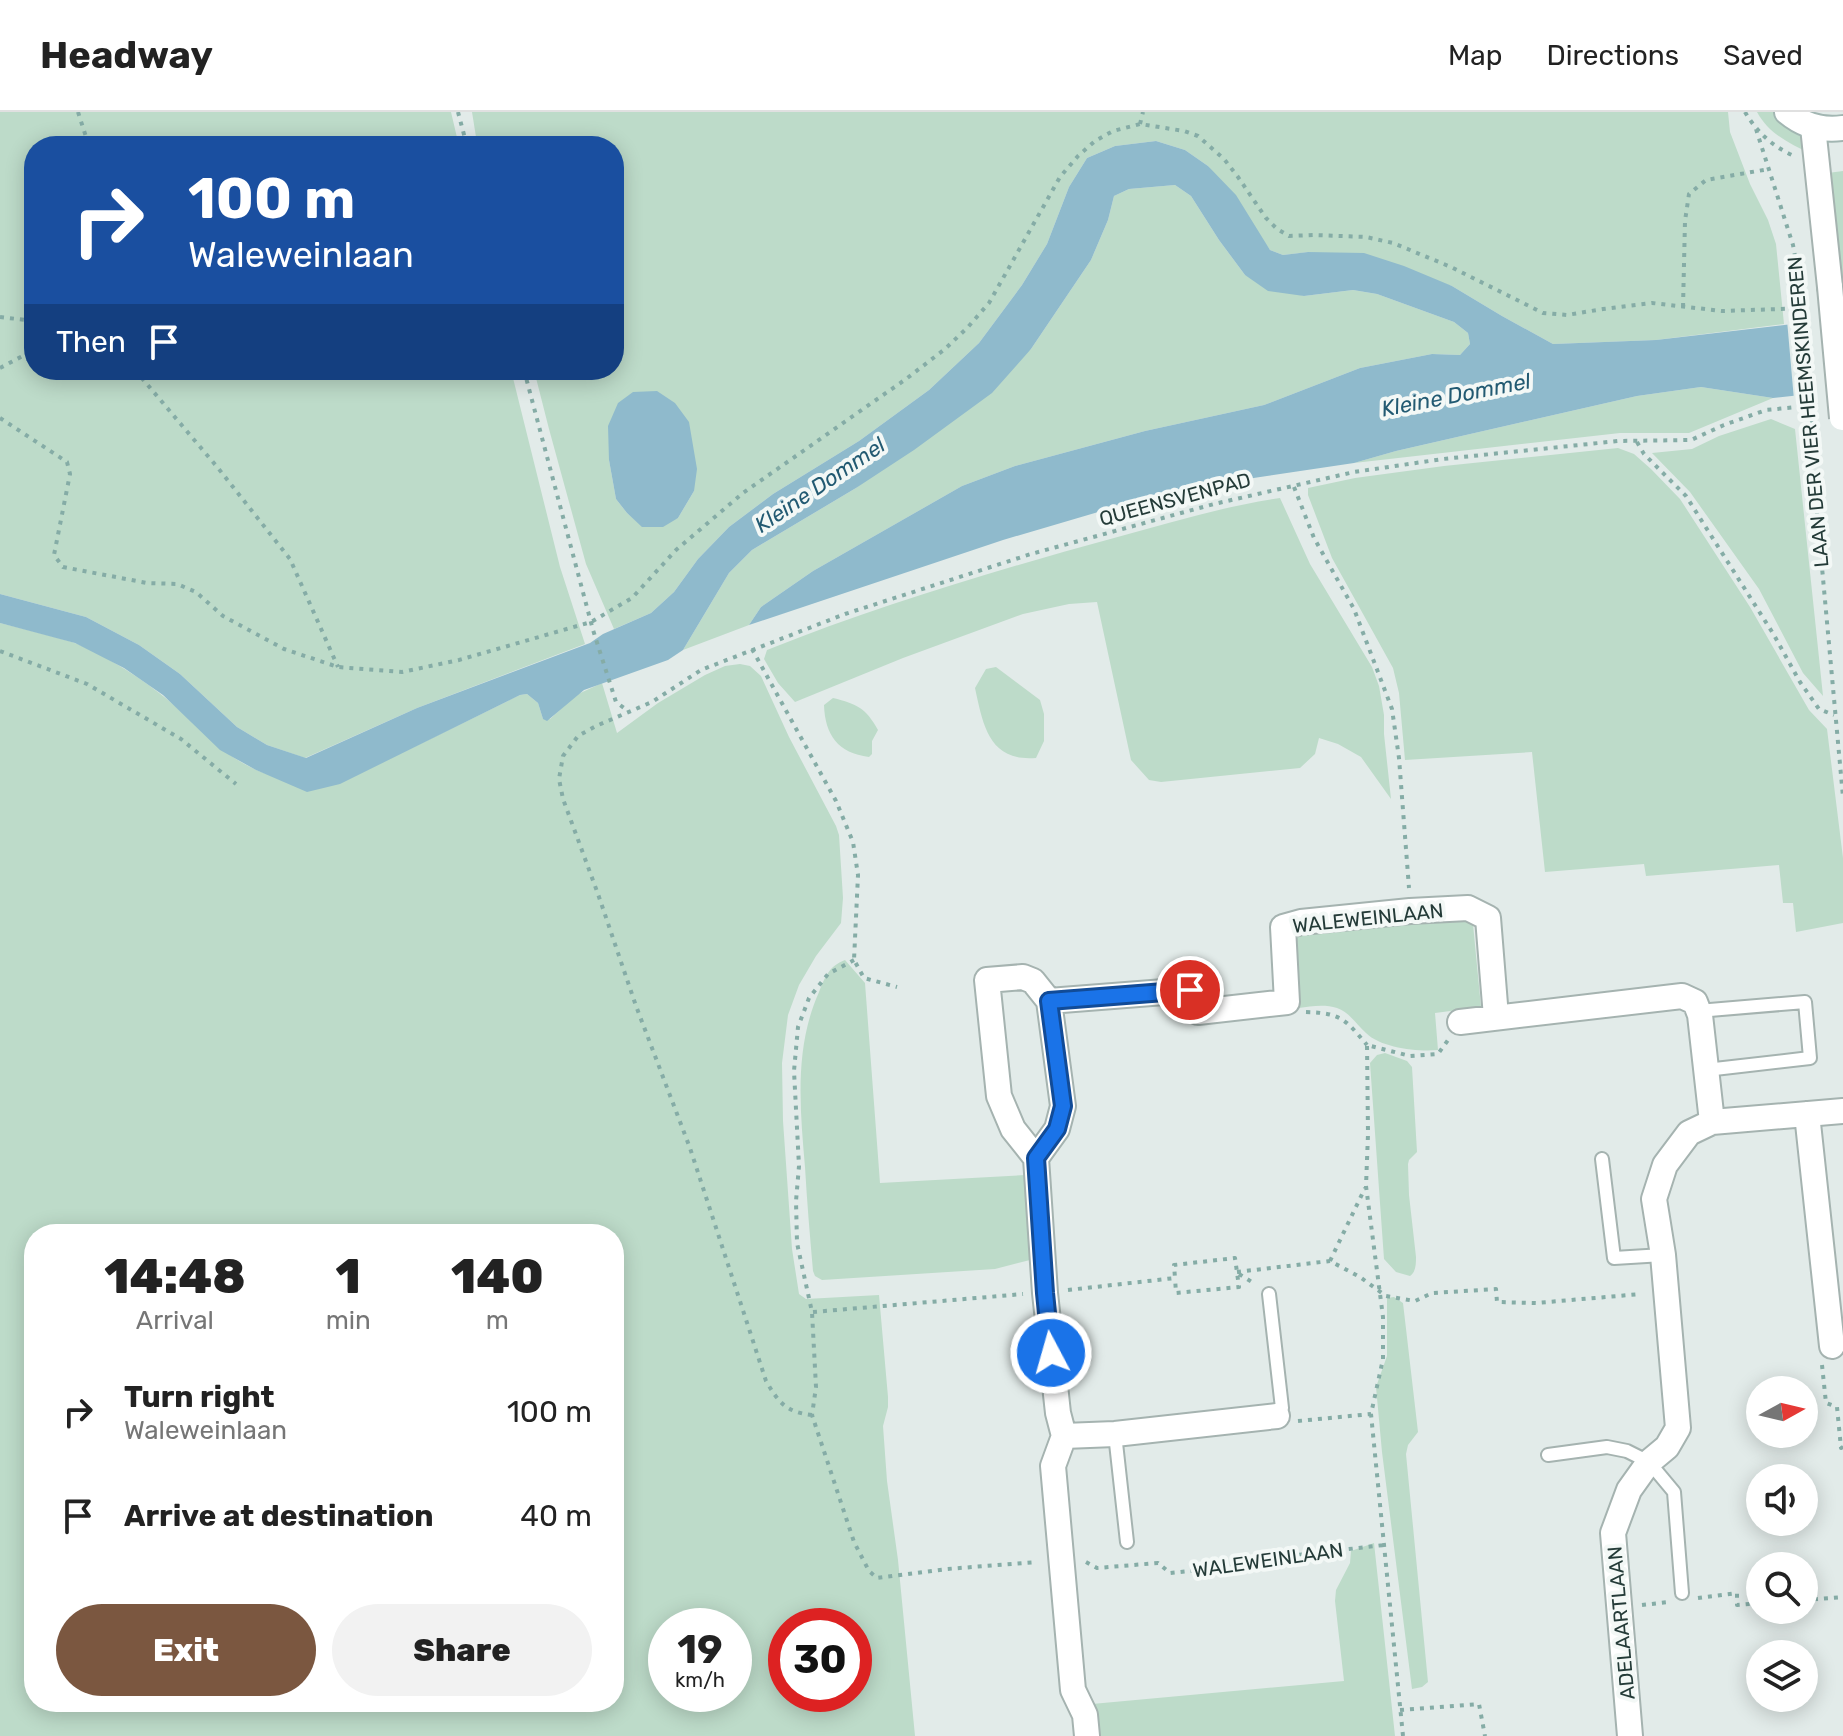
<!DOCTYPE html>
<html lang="en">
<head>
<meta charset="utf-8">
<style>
	:root { --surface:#fff; --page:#f2f2f2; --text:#222; --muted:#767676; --line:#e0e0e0; --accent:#7b5740 }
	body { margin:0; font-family:Rubik,sans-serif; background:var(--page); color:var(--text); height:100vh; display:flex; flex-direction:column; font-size:30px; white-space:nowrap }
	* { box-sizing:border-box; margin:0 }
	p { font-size:26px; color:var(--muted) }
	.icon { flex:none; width:44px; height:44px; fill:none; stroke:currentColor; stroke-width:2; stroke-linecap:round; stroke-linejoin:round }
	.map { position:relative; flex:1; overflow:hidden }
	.panel { position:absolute; left:24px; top:1112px; width:600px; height:488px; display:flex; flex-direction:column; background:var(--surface); border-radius:32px; box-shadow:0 4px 20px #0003 }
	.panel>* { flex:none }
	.hud { position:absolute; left:24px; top:24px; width:600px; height:244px; border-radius:32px; box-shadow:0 4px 20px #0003; background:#1a4fa0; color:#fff; overflow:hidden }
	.needle { width:52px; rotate:82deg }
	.buttons { position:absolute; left:1746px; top:1264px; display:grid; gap:16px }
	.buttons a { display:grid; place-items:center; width:72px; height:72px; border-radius:50%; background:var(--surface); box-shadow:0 4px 20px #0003; font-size:40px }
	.speed { position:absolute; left:648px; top:1496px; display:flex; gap:16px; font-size:40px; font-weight:700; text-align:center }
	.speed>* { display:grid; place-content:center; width:104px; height:104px; border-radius:50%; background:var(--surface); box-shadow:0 4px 20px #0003; line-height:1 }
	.speed small { font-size:20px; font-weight:400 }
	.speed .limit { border:12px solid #d22; background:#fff; color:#111 }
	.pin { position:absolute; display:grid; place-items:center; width:68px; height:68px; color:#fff; margin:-34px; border:4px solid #fff; border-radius:50%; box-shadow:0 2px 8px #0007 }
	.me { position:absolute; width:88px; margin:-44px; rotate:354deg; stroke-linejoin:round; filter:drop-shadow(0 0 6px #0008) }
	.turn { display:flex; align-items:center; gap:28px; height:168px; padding:0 32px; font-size:36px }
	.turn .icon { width:104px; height:104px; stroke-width:2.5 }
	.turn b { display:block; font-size:56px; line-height:68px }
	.then { display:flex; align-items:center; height:76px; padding:0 32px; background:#0003; gap:16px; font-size:30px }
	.eta { display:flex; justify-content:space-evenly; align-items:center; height:136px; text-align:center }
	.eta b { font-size:48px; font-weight:800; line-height:56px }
	.action { display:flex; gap:16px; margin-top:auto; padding:16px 32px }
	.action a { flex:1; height:92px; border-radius:48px; background:var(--accent); color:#fff; font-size:32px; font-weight:800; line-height:92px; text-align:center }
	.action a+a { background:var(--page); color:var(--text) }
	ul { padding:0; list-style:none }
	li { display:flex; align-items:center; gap:24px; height:104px; padding:0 32px }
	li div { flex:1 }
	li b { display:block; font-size:30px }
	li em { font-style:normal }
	header { display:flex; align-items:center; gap:48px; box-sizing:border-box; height:112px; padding:0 40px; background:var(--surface); border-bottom:2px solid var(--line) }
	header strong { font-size:38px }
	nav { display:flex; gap:44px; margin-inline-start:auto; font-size:28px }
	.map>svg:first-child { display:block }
</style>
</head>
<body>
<header>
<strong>Headway</strong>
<nav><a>Map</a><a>Directions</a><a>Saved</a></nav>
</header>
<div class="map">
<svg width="1843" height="1624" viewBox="0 0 1843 1624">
	<rect width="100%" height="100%" fill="#e2ebe9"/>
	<path fill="#bddbc9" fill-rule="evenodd" d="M0 0H451L459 34H34V258H511L560 455 585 532 417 596 305 646 267 633 237 615 180 562 139 533 86 505 0 482Z
		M472 0H1728L1730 20 1750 72 1768 108 1776 132 1784 212 1656 228 1553 232 1502 204 1452 174 1309 140 1283 143 1270 138 1208 54 1185 38 1156 29 1115 34 1087 46 1069 75 1047 132 1022 173 979 231 929 278 859 329 773 382 729 415 698 447 674 480 651 501 614 517 586 452 549 317 534 258H614V34H480L476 25ZM609 348 694 379 678 406 643 415 627 401 616 387Z
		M1757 0H1774L1804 28 1811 42C1789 31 1769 22 1757 0Z
		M1843 59V253L1828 61Z
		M1175 73 1191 84 1219 128 1245 163 1304 184 1353 178 1377 182 1454 210 1468 221 1470 232 1460 243 1432 242 1360 256 1264 293 1145 319 1015 354 962 374 813 459 761 495 749 513 683 538 729 461 752 438 856 376 1031 237 1091 148 1108 108 1114 84 1129 77Z
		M1701 275 1773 286 1689 321H1620L1354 351 1396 339 1637 284Z
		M1771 307 1795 317 1823 584 1803 561 1759 477 1690 380 1652 341 1692 337 1719 324Z
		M1618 336 1634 342 1651 357 1680 387 1750 495 1809 598 1827 617 1843 746V811L1796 820 1793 791H1783L1779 753 1646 764 1644 752 1545 760 1532 640 1405 648 1399 581 1393 556 1332 446 1308 383V376L1355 366 1444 354Z
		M1280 386 1310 452 1372 555 1379 574 1384 603V622L1391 687 1361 645 1338 632 1319 626 1315 642 1300 656 1161 670 1149 668 1131 648 1097 490 1069 492 1023 502 903 546 795 590 778 571 764 547 767 538C880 493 997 458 1114 426 1169 411 1224 394 1280 386Z
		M0 511C24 517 49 523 72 530 99 539 141 566 163 584 198 612 222 647 267 662L340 671 520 583 527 582 538 591 543 607H550L576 583 602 571 617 621 658 591 705 563 725 554 740 552 750 554 761 564 789 625 836 714 839 723 843 786 841 811 816 844 799 873 788 903 782 951 783 1009 792 1137 799 1182 806 1187 879 1183 888 1285V1295L883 1314 887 1369 898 1448 915 1624H0ZM34 1122H614V1590H34ZM666 1514H734V1582H666ZM786 1514H854V1582H786Z
		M996 555 1040 588 1044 602V629L1036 646C989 650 983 613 975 576L986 557Z
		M833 586C857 592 866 596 878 618L872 629V642L869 645C838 641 825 623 824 593Z
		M1466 805 1473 812 1481 895 1435 901 1438 938C1418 940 1381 936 1366 921 1357 913 1349 900 1337 896 1325 892 1311 894 1299 896L1293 829 1295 823 1302 820Z
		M845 848 865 871 880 1071 1025 1063 1034 1147 995 1157 822 1168 815 1164 813 1159C810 1125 807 1090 805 1055 800 996 794 936 819 880 825 865 829 854 845 848Z
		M1385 941 1407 949 1412 955 1417 1040 1409 1048 1408 1052 1409 1083 1416 1145C1416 1152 1416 1160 1410 1164L1396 1160 1384 1147 1370 951 1377 943Z
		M1394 1185 1403 1191 1418 1320 1408 1333 1406 1342 1428 1570 1422 1575 1412 1577 1382 1340 1376 1275 1387 1244V1186Z
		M1374 1431 1395 1624H1098L1092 1592 1344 1569 1335 1489 1336 1478 1350 1451 1351 1439Z"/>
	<path fill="#8fbacc" d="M1156 29 1185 38 1208 54 1236 83 1270 138 1283 143 1308 140 1364 141 1404 154 1452 174 1502 204 1553 232 1656 228 1843 206 1819 281 1773 286 1701 275 1637 284 1396 339 1354 351 1173 378 1003 428 749 513 761 495 813 459 962 374 1015 354 1145 319 1264 293 1360 256 1432 242 1460 243 1470 232 1468 221 1454 210 1377 182 1353 178 1304 184 1268 179 1245 163 1219 128 1191 84 1175 73 1129 77 1114 84 1108 108 1091 148 1031 237 992 281 914 338 856 376 752 438 729 461 683 538 668 548 584 578 547 609 543 607 538 591 527 582 520 583 340 672 307 680 256 658 220 638 163 583 124 556 75 531 0 511V482L86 505 139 533 180 562 237 615 267 633 306 646 417 596 590 531 603 522 651 501 674 480 698 447 729 415 773 382 859 329 929 278 979 231 1022 173 1047 132 1069 75 1087 46 1115 34Z
		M657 279 675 291 689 310 697 357 694 379 678 406 663 415H642L627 401 616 387 609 348 608 314 618 291 633 280Z"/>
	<path fill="#e2ebe9" d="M1843 202V284L1794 288 1787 208Z"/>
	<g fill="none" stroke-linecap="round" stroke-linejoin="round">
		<defs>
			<path id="service" d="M1698 899 1805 890 1810 946 1706 958
				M1602 1047 1614 1146 1663 1143
				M1269 1182 1282 1296 1277 1304
				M1115 1322 1127 1430
				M1548 1343 1607 1335 1627 1339 1649 1350 1674 1380 1682 1481"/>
			<path id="minor" d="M1460 910 1682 884 1695 890 1700 903 1712 1010
				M1807 1002 1832 1234
				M1036 1046 1013 1017 999 984 987 868 1023 865 1033 869 1049 889
				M1064 1324 1115 1322 1277 1304
				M1087 1624 1085 1603 1073 1578 1053 1354 1064 1324 1058 1301 1045 1181 1036 1046 1057 1017 1063 994 1049 889 1190 878 1198 900 1287 890 1283 815 1301 810 1410 799 1468 796 1488 806 1496 905
				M1630 1624 1613 1421 1629 1378 1649 1350 1667 1335 1678 1316 1663 1143 1654 1087 1665 1053 1689 1021 1712 1010 1843 999"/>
			<path id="tertiary" d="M1813 15 1830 175"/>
			<path id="secondary" d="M1787 0C1804 14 1822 19 1843 16"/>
		</defs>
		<use href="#service" stroke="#a5b3b0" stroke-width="16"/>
		<use href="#minor" stroke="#a5b3b0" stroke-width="28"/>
		<use href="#tertiary" stroke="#a5b3b0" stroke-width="28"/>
		<use href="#secondary" stroke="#a2b6b2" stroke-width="28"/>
		<path stroke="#85aca6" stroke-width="4" stroke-dasharray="4 6" stroke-linecap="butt" d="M78 0 89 34
			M458 0 467 34
			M1745 0C1756 19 1772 34 1792 43
			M1140 12 1143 0
			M1756 17 1793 133 1801 178
			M1683 195 1685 109 1689 82 1706 68 1769 57
			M0 205 34 209
			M0 256 34 238
			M135 258 218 356 290 447 338 555
			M524 258 593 518 616 590 628 599
			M0 306 67 350 70 362 54 443 63 455 147 471 177 472 196 480 223 504 284 537 338 555 402 560 459 548 591 510 632 486 676 438 743 381 906 267 945 237 968 215 989 191 1060 65 1078 44 1095 29 1113 19 1140 12 1184 19 1198 24 1224 47 1238 65 1266 106 1277 117 1289 124 1314 123 1366 125 1393 131 1451 155 1543 201 1567 203 1603 197 1652 191 1722 199 1808 196
			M1812 309 1813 357 1843 685
			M1637 330 1644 342 1686 384 1774 523 1800 570 1819 597 1834 603
			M1294 375 1314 426 1354 497 1392 597 1399 646 1409 776
			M752 537 836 689 853 730 858 763 854 848 864 866 897 875
			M0 539 87 572 181 627 236 672
			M854 848 828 862 809 886 798 915 794 959 799 1054 796 1089 797 1131 812 1200 816 1275 812 1303 854 1430 869 1459 877 1466 947 1457 1037 1450
			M1306 900C1341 901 1345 907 1367 933
			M1330 1149 1365 1076
			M1237 1160 1330 1149 1360 1165 1386 1184 1415 1189 1432 1181 1496 1177 1497 1190 1536 1191 1641 1182
			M1239 1162 1255 1172
			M1068 1178 1175 1166 1174 1153 1235 1146 1239 1175 1176 1181 1175 1166
			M813 1200 1023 1182
			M1822 1253 1826 1291 1837 1295 1841 1336 1843 1335
			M812 1303C786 1300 779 1291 766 1269L690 1036 636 894 598 782 563 687 559 667 563 644 578 624 596 614 652 590 701 558 845 502 1031 442 1214 392 1354 360 1443 347 1618 329 1691 328 1724 313 1766 298 1818 293
			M1298 1309 1371 1302
			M1086 1450 1097 1456 1158 1451 1170 1461 1238 1454 1263 1447 1384 1433
			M1698 1486 1737 1481V1493L1760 1491
			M1804 1488 1843 1485
			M1642 1493 1669 1490
			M1400 1598 1479 1592 1485 1624
			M1403 1624 1371 1302 1383 1247V1205L1366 1074 1368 1022 1367 933 1410 944 1438 942 1448 928"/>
		<use href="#service" stroke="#fff" stroke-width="12"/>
		<use href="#minor" stroke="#fff" stroke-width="24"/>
		<use href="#tertiary" stroke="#fff" stroke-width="24"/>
		<use href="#secondary" stroke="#fff" stroke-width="24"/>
		<defs>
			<path id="tertiary-bridge" d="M1830 175 1842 306"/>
		</defs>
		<use href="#tertiary-bridge" stroke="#a5b3b0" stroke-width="28" stroke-linecap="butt"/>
		<path stroke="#85aca6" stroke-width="4" stroke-dasharray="4 6" stroke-linecap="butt" d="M1801 178 1812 309"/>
		<use href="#tertiary-bridge" stroke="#fff" stroke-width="24"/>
	</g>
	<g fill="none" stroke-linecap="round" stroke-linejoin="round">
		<defs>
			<path id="route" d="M1051 1241 1045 1181 1036 1046 1057 1017 1063 994 1049 889 1190 878"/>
		</defs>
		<use href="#route" stroke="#114b97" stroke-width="20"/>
		<use href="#route" stroke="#1a73e8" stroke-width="14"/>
	</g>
	<g text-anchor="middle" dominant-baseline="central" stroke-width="8" stroke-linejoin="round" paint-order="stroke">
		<g font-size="20" fill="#243b38" stroke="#f3f8f6">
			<text transform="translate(1808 300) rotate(-95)">LAAN DER VIER HEEMSKINDEREN</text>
			<text transform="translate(1175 387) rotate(-15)">QUEENSVENPAD</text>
			<text transform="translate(1368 806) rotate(-6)">WALEWEINLAAN</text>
			<text transform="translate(1268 1448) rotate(-8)">WALEWEINLAAN</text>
			<text transform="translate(1621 1511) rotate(-95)">ADELAARTLAAN</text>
		</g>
		<g font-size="22" font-style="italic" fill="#225a72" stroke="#f3f8f6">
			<text transform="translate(1456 283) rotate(-11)">Kleine Dommel</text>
			<text transform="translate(820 373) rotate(-34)">Kleine Dommel</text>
		</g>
	</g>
</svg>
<div class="buttons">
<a><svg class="needle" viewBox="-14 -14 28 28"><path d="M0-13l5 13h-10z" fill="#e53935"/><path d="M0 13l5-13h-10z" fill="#767676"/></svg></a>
<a><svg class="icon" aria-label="sound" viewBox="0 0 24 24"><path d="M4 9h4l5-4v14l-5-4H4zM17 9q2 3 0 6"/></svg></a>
<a><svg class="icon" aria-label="search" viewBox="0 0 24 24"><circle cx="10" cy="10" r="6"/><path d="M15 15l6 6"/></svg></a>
<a><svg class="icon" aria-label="layers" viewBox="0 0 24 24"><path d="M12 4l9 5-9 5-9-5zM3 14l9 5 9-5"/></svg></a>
</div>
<div class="speed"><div>19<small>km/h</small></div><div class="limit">30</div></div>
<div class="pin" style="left:1190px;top:878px;background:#d93025"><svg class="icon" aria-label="arrive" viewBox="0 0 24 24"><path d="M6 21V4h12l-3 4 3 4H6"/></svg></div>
<svg class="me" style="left:1051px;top:1241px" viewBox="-20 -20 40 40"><circle r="17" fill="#1a73e8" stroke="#fff" stroke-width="3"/><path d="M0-11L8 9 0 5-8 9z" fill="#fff"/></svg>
<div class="hud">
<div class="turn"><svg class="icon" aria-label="right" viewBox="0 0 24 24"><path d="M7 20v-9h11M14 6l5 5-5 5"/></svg><div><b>100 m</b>Waleweinlaan</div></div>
<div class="then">Then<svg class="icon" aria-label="arrive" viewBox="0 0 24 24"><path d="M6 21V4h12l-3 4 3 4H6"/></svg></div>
</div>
<section class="panel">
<div class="eta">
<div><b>14:48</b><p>Arrival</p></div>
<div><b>1</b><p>min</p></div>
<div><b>140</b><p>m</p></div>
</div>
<ul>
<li><svg class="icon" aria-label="right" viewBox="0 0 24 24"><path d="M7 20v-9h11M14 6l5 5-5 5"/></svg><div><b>Turn right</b><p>Waleweinlaan</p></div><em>100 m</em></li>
<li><svg class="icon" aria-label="arrive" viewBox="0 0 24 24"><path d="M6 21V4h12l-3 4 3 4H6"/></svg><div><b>Arrive at destination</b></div><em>40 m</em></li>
</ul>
<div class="action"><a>Exit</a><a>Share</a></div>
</section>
</div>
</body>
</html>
